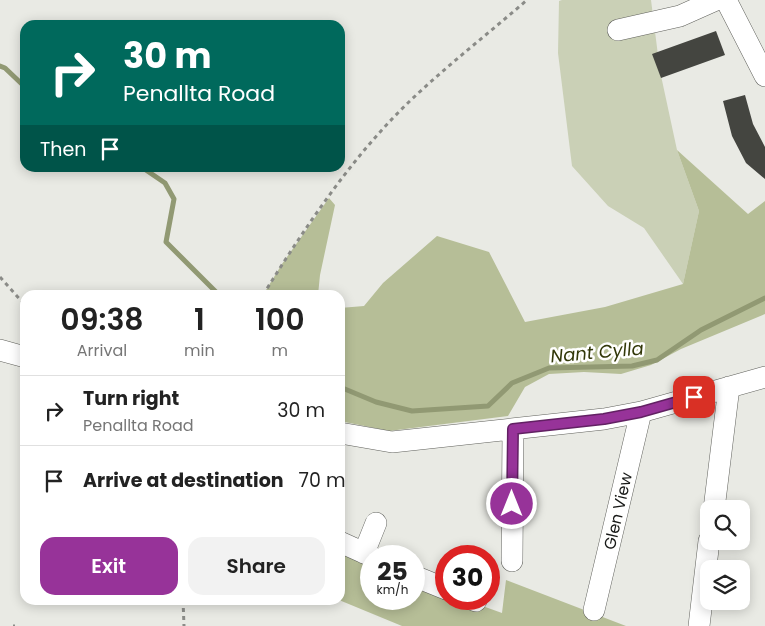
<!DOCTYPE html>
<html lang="en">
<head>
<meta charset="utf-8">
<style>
	:root { --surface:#fff; --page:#f2f2f2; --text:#222; --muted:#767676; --line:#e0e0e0; --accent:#973399 }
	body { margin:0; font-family:Poppins,sans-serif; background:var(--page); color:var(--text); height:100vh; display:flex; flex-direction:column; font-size:19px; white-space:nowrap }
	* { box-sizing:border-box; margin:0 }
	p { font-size:16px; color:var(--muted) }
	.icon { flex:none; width:28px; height:28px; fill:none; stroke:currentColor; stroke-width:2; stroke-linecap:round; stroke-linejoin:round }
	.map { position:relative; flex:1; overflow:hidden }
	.panel { position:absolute; left:20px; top:290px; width:325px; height:315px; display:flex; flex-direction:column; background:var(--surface); border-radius:15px; box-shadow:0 2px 12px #0003 }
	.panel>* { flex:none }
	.top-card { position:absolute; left:20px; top:20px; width:325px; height:152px; border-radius:15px; box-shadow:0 2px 12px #0003; background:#00695c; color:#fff; overflow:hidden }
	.controls { position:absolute; left:700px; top:500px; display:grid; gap:10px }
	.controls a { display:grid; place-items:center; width:50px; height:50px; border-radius:10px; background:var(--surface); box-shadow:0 2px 12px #0003; font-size:25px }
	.speed { position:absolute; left:360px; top:545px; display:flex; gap:10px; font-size:25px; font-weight:700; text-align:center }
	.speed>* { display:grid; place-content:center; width:65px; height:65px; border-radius:50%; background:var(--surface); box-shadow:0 2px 12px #0003; line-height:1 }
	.speed small { font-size:12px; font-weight:400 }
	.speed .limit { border:8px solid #d22; background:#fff; color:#111 }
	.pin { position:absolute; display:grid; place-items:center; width:42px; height:42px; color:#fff; margin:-21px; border-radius:10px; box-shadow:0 2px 8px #0006 }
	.me { position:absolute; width:55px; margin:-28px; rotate:0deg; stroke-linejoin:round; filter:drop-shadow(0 0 4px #0008) }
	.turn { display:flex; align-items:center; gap:18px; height:105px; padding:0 20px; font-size:22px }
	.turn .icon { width:65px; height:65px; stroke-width:2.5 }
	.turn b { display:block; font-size:35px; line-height:42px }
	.then { display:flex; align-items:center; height:48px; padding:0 20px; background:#0003; gap:10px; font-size:19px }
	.eta { display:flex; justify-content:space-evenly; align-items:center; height:85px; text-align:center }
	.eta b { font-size:30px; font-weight:600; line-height:35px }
	.action { display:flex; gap:10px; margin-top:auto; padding:10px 20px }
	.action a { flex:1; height:58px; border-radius:15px; background:var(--accent); color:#fff; font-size:20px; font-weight:600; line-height:58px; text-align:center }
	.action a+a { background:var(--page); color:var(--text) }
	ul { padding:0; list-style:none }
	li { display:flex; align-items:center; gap:15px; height:70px; padding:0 20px; border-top:1px solid var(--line) }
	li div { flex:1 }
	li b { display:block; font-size:19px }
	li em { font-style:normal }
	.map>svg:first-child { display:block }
</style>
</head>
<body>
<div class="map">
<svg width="765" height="626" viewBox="0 0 765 626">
	<rect width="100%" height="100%" fill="#e9eae4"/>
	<path fill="#cad0b6" d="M562 0H651L660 71 677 150 699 211 683 284 644 228 608 206 572 166 558 53 559 1Z"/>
	<path fill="#b6be97" d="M677 150 748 214 765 201V314L681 349 651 365 621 374 584 372 549 374 525 387 508 416 389 431 340 421V308L364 306 383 283 437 236 489 252 525 322 605 307 683 284 699 211Z
		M329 198 335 205 320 275 318 295H263L282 264Z
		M340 549 371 563V599H414V581L446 599H463L502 613 506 580 626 626H402L339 600Z"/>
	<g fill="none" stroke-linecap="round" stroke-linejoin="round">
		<path stroke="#919973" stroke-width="5" d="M0 66 5 68 25 87
			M143 168 165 183 174 199 166 242 216 292
			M340 387 376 402 412 411 488 406 512 383 549 368 632 366 657 360 701 330 765 298"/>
	</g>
	<path fill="#444540" d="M716 31 725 55 661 78 652 54Z
		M745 95 753 124 765 147V179L746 163 732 136 723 101Z"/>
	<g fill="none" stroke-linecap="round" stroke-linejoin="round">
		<defs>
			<path id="minor" d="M726 0 765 76
				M618 30 680 16 716 0
				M0 350 25 357
				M340 433 392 442 604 419 641 412 765 377
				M714 509 729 387
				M340 542 371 556
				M364 553 376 523
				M512 561 513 429
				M414 576 446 589
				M471 599 476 601
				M594 610 641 412
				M699 626 709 541"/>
		</defs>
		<use href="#minor" stroke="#60615c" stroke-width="22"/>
		<path stroke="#8a8b87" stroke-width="3" stroke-dasharray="4 4" stroke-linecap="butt" d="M0 277 25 305
			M263 295C306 226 353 155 412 99 449 64 489 33 527 0
			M183 600 184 626
			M13 626H15"/>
		<use href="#minor" stroke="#fff" stroke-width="21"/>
	</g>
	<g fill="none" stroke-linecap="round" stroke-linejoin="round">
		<defs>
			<path id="route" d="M512 504 513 429 604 419 641 412 694 397"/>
		</defs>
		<use href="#route" stroke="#622163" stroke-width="12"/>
		<use href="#route" stroke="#973399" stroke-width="9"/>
	</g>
	<g text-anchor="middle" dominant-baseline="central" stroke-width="5" stroke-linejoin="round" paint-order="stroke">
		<g font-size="16" fill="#171816" stroke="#fffffe">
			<text transform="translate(618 511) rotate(-77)">Glen View</text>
		</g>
		<g font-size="18" font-style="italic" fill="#323809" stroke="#fffffe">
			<text transform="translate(597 352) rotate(-5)">Nant Cylla</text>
		</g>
	</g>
</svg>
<div class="controls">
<a><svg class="icon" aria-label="search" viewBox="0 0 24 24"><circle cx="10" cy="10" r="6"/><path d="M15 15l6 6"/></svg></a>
<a><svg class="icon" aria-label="layers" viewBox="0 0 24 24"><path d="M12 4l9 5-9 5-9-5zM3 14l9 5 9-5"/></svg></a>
</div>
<div class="speed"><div>25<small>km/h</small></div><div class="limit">30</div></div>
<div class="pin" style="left:694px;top:397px;background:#d93025"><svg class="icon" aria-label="arrive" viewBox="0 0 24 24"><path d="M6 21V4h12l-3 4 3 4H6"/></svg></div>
<svg class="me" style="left:512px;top:504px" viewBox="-20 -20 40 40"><circle r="17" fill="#973399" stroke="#fff" stroke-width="3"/><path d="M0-11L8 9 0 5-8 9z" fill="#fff"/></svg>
<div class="top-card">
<div class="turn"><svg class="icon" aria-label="right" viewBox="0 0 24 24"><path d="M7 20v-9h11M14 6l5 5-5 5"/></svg><div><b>30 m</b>Penallta Road</div></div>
<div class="then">Then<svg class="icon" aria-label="arrive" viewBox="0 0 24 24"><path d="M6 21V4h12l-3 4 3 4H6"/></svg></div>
</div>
<section class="panel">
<div class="eta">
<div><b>09:38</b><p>Arrival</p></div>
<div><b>1</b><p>min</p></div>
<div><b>100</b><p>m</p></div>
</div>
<ul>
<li><svg class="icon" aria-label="right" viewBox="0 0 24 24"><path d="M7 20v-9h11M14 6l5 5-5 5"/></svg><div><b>Turn right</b><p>Penallta Road</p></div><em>30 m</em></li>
<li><svg class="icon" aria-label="arrive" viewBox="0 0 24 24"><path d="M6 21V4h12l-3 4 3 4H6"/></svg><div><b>Arrive at destination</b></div><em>70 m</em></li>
</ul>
<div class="action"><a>Exit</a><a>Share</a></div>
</section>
</div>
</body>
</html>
